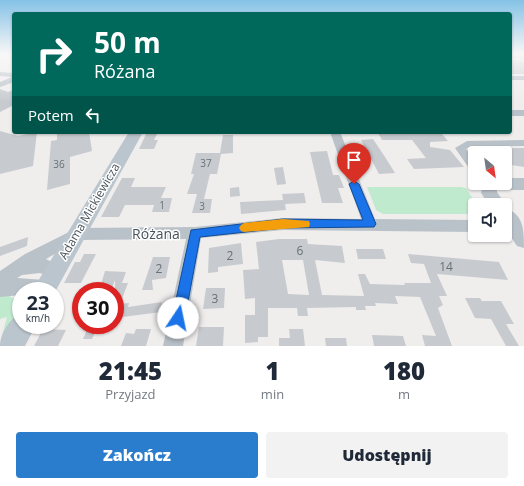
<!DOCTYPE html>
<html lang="pl">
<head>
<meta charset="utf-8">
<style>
	:root { --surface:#fff; --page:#f2f2f3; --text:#1f2937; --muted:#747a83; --accent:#2a7ccd }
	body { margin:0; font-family:"Open Sans",sans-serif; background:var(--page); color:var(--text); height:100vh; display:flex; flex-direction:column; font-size:15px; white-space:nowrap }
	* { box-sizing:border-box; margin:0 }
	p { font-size:13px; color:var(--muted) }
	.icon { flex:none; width:22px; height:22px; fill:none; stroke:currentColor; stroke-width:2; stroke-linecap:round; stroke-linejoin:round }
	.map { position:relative; height:346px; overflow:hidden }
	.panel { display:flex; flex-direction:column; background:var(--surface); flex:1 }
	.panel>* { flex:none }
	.top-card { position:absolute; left:12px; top:12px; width:500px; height:122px; border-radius:4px; box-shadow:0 1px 3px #0004; background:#00695c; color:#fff; overflow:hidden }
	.needle { width:26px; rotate:151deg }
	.buttons { position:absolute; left:468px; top:146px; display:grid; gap:8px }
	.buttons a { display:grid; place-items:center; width:44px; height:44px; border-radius:4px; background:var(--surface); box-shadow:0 1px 3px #0004; font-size:20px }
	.speed { position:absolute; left:12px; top:282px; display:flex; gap:8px; font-size:20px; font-weight:700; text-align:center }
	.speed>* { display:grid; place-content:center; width:52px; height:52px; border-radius:50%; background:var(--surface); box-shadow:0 1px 3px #0004; line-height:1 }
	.speed small { font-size:10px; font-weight:400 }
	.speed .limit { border:6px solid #d22; background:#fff; color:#111 }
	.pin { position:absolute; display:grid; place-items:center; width:34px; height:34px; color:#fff; margin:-41px -17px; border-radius:50% 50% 50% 0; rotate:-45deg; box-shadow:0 0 4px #0007 }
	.pin .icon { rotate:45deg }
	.me { position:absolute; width:44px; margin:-22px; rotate:11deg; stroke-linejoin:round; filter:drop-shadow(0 0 3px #0008) }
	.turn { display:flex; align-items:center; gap:14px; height:84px; padding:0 16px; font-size:18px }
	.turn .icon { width:52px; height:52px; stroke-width:2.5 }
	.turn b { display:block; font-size:28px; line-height:34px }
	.then { display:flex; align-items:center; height:38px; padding:0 16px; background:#0003; gap:8px; font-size:15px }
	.eta { display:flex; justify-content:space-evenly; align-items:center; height:68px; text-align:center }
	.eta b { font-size:24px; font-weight:800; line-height:28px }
	.action { display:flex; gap:8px; margin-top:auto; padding:8px 16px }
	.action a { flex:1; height:46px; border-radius:4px; background:var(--accent); color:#fff; font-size:16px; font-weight:800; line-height:46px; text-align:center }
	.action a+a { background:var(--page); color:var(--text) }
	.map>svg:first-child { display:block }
</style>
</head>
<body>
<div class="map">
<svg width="524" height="346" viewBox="0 0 524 346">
	<rect width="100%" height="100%" fill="#f0eded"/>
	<path fill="#bfeacd" d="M367 187H461L466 188 477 205H475V214H383L376 210Z
		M3 294C32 301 12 324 1 339L7 317 0 319V295Z"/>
	<path fill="#c7cbcf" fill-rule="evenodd" d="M510 59 524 61V74H510Z
		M0 89 8 92 14 90V105L0 112Z
		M0 131 18 136 37 132 33 166 0 174Z
		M57 132H89L92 151 70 157V184L47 190 51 141 57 140Z
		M147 132H158L154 140H158L154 149H139Z
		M413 132 415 134 441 133 448 141 430 142V147L450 150 464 167 414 169 407 159 426 158 412 140H382L378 133Z
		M223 135H233V153L221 154 217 174H210L204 199H212L210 213H192L197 194H187L194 174H191L196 153H220Z
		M373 139 385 157 395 173 379 174 361 140Z
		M505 148H524V167L505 164Z
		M327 151 333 175H339L344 188H338L343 203H322L310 152Z
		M283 167 286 184 277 185 274 168Z
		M122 178H135L131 187H166L161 198H172L169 212H152L154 205H125L119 217H101Z
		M239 187 240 196 230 197V188Z
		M304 193 306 203 285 204 286 210 241 214 240 202 283 200 282 194Z
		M28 237 27 246 0 256V247Z
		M279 239H307L308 244 342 246 345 263 315 260 322 295 364 296 358 274H365L370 284 405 285 404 283H431L424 264 411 263 408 254 499 262 508 280 437 274 447 296H439L443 305 438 308 452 346H425L422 335 436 336 420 297 395 296 398 304 375 303 376 306H365L366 310H356V307L307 308 308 316H298L297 308H268V337H258V342L245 343V315H255V298L245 299 243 270 259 269 256 242ZM282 260H303L309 295 288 294Z
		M241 243 243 264 218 267V272L208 273 209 248Z
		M356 249H383L386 259H358Z
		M84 254H96L81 283H64L75 262H80Z
		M153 257H170L166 278 152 280 153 290H142Z
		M105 271 126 272 122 283H128L120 304 129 303 128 307 162 302 161 312 115 318V280L111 291H99Z
		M206 288H225L224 308 203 309Z
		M465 298H480L482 301H501L514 324H506L519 346H506L491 319 475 318Z
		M89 325H94V328H97L92 339H83Z
		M199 327H224L223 346H196Z
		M43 329 66 330 58 346H34Z
		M136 329H151L146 346H121L126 333 134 334Z
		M289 329H303L305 346H279V338H290Z
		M372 335 403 336 406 346H374Z
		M325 338H346L347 346H326Z"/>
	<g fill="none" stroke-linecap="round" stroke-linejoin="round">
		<path fill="#bac2c9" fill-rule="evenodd" d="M510 54 524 56V60L510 57Z
			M0 72 14 73V82L0 87V82L12 77 0 76Z
			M510 76H524V80H510Z
			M510 110H524V116H510Z
			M330 132H340L375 219 475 220V232L283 230 201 238 183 346H163L186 239 79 240 46 259 60 266 62 271 60 276 54 279 40 273 22 275 17 278 45 280 51 282 54 288 52 291H21V295L0 297V271L25 254 77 228 195 227 283 218 361 219Z
			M524 140V146L469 147 466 149 475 160V172L471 171 455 148 467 141Z"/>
		<path fill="#bac2c9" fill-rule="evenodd" d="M505 178H524V190H497V192L506 205 505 208V205H489L481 193 483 183H505Z
			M505 208C524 214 524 231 524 248L517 246 505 228Z"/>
		<path fill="#bac5cd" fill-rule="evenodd" d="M129 132H143L55 292 32 291Z
			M21 313V325H36L25 346H0C0 334 10 318 21 313Z"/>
	</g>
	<linearGradient id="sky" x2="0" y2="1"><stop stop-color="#85c2e6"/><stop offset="0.53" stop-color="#f8f7f7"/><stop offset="1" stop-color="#f8f7f7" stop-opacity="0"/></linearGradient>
	<rect width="524" height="102" fill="url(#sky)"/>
	<path fill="#1a73e8" stroke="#114b97" d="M354 181 359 184 376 224 374 227 283 228 200 237 185 318 183 323 178 325 174 323 172 318 191 230 283 219 363 220 349 184Z"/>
	<path fill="#f59e0b" d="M283 219 309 221 310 224 309 227 244 232 241 231 239 228 241 225 244 223Z"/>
	<g text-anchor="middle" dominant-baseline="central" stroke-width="3" stroke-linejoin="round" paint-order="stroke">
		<g font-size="10" fill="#677076">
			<text x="206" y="163">37</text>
			<text x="59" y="164">36</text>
			<text x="162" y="205">1</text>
			<text x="202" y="206">3</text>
		</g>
		<g font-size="12" fill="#475259" stroke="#fff">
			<text transform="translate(89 211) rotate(-60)">Adama Mickiewicza</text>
		</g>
		<g font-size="12" fill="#677076">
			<text x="300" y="250">6</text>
			<text x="230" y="255">2</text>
			<text x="446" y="266">14</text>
			<text x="159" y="268">2</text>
			<text x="215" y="298">3</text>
		</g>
		<g font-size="14" fill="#475259" stroke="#fff">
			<text x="156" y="233">Różana</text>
		</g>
	</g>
</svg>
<div class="buttons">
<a><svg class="needle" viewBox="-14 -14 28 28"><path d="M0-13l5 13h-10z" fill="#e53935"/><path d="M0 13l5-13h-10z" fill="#747a83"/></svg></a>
<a><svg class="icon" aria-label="sound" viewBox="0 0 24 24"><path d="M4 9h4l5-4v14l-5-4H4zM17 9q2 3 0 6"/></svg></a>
</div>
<div class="speed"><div>23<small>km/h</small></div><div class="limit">30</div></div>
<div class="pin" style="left:354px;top:184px;background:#d93025"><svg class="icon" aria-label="arrive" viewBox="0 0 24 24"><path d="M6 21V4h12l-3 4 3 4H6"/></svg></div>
<svg class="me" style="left:178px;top:318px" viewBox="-20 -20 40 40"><circle r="19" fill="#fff"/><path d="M0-13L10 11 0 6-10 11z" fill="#1a73e8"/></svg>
<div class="top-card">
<div class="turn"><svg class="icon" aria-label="right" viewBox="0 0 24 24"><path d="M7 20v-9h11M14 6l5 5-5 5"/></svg><div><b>50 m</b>Różana</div></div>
<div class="then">Potem<svg class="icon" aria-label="left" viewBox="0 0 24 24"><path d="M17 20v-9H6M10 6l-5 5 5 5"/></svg></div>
</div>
</div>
<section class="panel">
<div class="eta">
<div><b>21:45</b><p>Przyjazd</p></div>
<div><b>1</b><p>min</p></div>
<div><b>180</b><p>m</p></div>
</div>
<div class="action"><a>Zakończ</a><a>Udostępnij</a></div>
</section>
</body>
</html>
